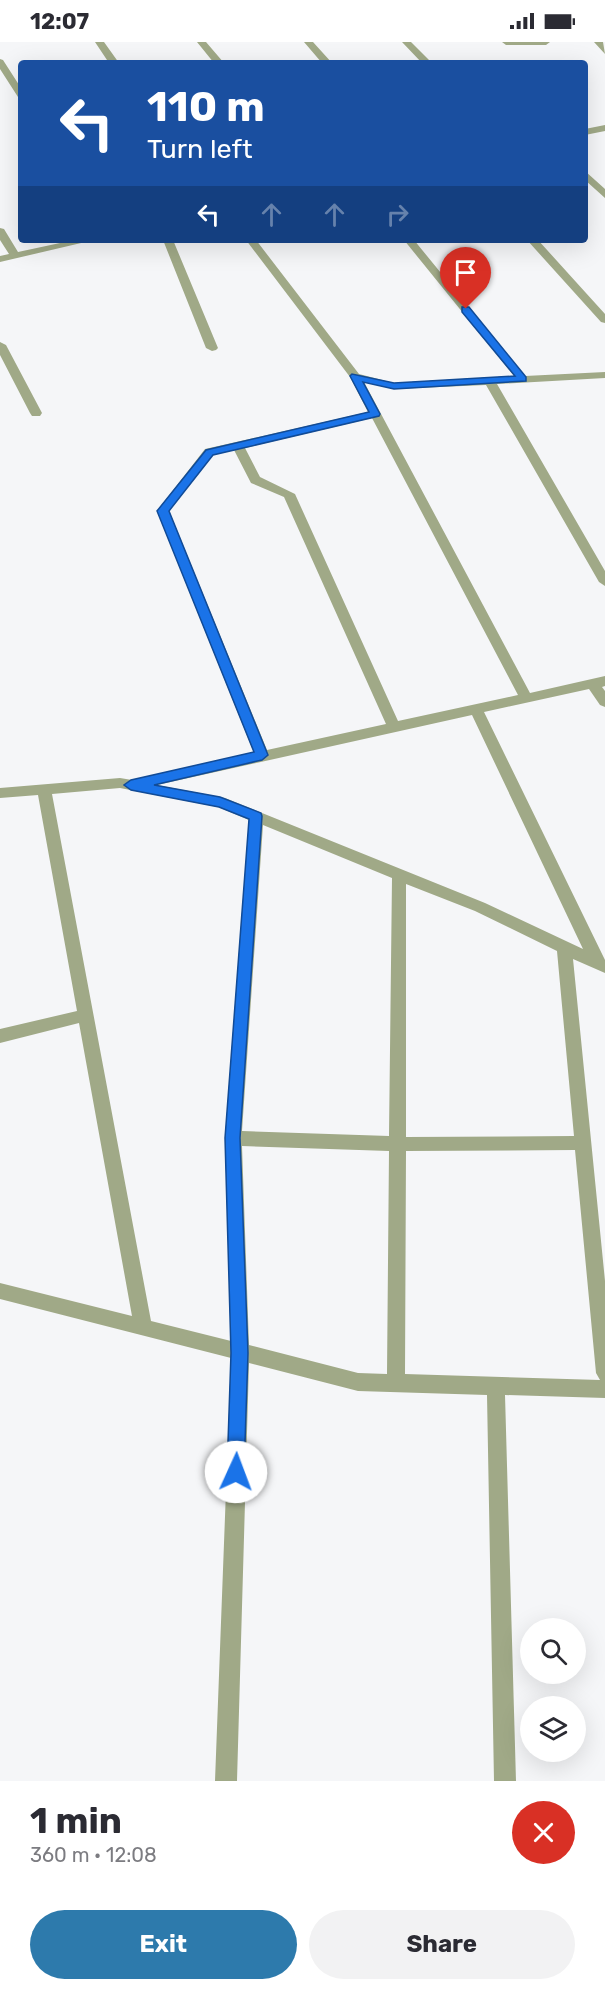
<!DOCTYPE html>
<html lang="en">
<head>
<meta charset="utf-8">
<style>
	:root { --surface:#fff; --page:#f2f2f3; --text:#2b2b33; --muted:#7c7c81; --accent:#2d7aac }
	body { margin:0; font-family:Rubik,sans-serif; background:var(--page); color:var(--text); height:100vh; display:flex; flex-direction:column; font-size:22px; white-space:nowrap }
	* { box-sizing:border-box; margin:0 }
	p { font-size:20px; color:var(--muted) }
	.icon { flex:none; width:33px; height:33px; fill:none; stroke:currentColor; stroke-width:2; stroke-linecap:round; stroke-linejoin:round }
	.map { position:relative; height:1739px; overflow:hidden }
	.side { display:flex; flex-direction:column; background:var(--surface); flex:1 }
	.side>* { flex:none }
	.hud { position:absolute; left:18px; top:18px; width:570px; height:183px; border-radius:6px; box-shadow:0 6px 24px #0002; background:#1a4fa0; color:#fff; overflow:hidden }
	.buttons { position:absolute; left:520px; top:1576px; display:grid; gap:12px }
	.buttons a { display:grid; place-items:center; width:66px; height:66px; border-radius:50%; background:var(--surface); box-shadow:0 6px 24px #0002; font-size:30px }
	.pin { position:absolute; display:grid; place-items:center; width:51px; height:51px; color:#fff; margin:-62px -26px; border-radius:50% 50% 50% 0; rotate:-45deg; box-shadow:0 0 6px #0007 }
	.pin .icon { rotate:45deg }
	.me { position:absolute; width:66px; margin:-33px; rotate:2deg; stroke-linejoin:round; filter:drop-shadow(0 0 4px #0008) }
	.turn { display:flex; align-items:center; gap:21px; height:126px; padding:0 30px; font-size:27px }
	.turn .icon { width:78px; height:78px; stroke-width:2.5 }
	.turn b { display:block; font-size:42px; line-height:51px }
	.lanes { display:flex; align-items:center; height:57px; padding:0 30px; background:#0003; justify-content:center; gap:30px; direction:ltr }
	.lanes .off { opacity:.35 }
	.round { display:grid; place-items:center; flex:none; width:63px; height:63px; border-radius:32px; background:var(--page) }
	.overview { display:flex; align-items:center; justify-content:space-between; height:102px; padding:0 30px }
	h1 { font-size:36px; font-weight:700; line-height:45px }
	.primary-button { display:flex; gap:12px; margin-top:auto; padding:12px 30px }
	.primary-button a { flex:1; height:69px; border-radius:36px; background:var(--accent); color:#fff; font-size:24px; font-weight:700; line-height:69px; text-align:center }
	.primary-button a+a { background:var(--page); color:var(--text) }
	.status { display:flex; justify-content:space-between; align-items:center; height:42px; padding:0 30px; background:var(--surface); direction:ltr }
	.status svg { height:16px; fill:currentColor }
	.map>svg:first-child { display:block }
</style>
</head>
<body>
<div class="status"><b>12:07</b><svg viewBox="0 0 49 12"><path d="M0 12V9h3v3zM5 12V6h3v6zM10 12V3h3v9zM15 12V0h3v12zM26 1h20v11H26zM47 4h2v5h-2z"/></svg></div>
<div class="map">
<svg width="605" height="1739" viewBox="0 0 605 1739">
	<rect width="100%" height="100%" fill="#f5f6f8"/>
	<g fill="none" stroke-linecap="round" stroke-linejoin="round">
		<path fill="#a0a987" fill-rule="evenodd" d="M95 0H104L119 21H109Z
			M197 0H206L224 21H214Z
			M304 0H313L332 21H322Z
			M402 0H411L432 21H422Z
			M502 0H550L546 3H506Z
			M594 0H603L605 12Z
			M0 17 3 18 21 46V56L18 55 0 27Z
			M605 83V89L585 93V87Z
			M585 129 605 147V156L585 138Z
			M0 186 4 187 18 210 74 198H94L0 220V214L9 212 0 198Z
			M163 198H173L218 306 216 308 212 309 206 306Z
			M246 198H256L359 332 394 341 514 334 404 198H414L525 334 605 330V336L497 342 605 529V544L599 540 486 343 394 347 364 340 530 651 605 634V644L602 645 605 649V665L600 663 589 647 484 670 605 918V931L573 917 605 1239V1356L505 1353 516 1739H494L487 1353 358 1349 249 1321 237 1739H215L231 1316 0 1257V1241L132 1274 79 981 0 1001V987L77 969 38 753 0 756V746L120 736 132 738 254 711 157 469 205 407 368 370 350 335ZM372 376 518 653 398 679 295 452 260 435 245 406ZM234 408 251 441 284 455 386 682 267 708 169 469 213 413ZM472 673 583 907 485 861 225 756 157 743ZM120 746 218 765 249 778 225 1096 231 1299 151 1279 52 752ZM263 783 392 836 389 1094 242 1089ZM406 842 475 869 557 909 574 1094 406 1095ZM242 1104 389 1109 387 1332 358 1331 249 1303ZM575 1108 596 1331 600 1338 405 1332 406 1109Z
			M527 198H538L605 272V281L601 280Z
			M0 300 6 303 42 371 40 374H32L30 371 0 313Z"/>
	</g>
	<path fill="#1a73e8" stroke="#114b97" stroke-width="1.5" d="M462 265H469L526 335V339L394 347 363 340 380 372 379 374 213 413 169 469 268 713 262 718 154 743 220 755 261 771 262 774 240 1096 248 1311 244 1430 242 1436 236 1439 230 1436 227 1430 231 1311 225 1096 249 777 219 765 131 748 124 743 131 738 254 710 157 469 206 408 369 370 350 334 352 332 394 341 515 334 462 270Z"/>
</svg>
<div class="buttons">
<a><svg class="icon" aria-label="search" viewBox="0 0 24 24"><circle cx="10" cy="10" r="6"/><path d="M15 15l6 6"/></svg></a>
<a><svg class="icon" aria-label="layers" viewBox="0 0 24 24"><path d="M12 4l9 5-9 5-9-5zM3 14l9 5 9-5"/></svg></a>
</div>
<div class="pin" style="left:466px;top:267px;background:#d93025"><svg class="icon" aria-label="arrive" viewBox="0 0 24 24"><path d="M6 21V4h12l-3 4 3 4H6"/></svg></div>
<svg class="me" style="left:236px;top:1430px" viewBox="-20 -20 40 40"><circle r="19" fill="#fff"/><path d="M0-13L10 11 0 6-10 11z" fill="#1a73e8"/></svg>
<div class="hud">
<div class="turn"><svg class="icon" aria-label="left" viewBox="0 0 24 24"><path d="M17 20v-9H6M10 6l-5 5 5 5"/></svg><div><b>110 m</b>Turn left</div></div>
<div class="lanes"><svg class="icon" aria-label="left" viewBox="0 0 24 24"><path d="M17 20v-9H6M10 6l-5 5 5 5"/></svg><svg class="icon off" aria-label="ahead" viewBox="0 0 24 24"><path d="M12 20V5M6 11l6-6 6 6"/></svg><svg class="icon off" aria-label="ahead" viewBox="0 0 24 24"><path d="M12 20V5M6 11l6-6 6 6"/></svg><svg class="icon off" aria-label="right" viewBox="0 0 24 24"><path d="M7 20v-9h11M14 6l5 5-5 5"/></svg></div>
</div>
</div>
<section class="side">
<div class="overview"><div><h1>1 min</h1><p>360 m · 12:08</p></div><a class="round" style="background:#d93025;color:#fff"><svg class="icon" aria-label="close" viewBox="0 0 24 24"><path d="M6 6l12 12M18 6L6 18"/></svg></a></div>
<div class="primary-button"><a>Exit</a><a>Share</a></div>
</section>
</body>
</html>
